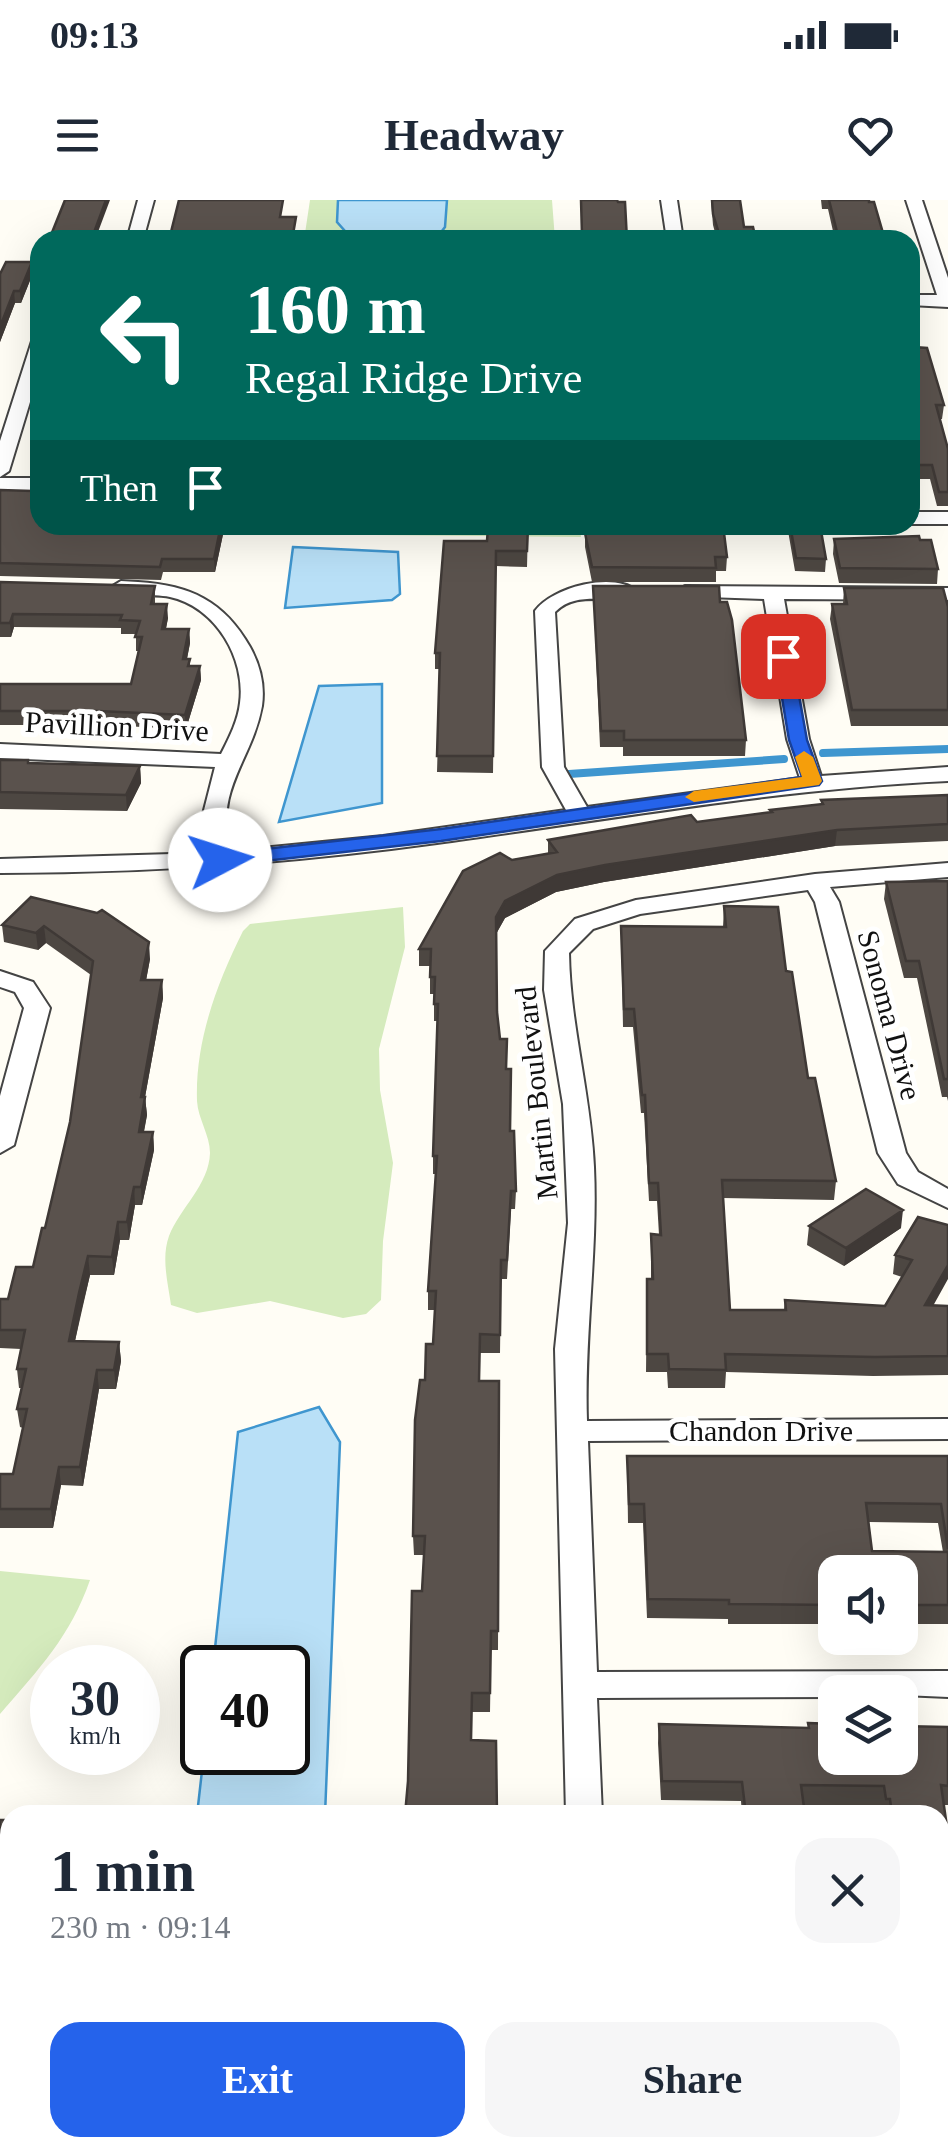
<!DOCTYPE html>
<html lang="en">
<head>
<meta charset="utf-8">
<style>
	:root { --surface:#fff; --page:#f6f6f7; --text:#1f2937; --muted:#747a83; --accent:#2563eb }
	body { margin:0; font-family:Georgia,serif; background:var(--page); color:var(--text); height:100vh; display:flex; flex-direction:column; font-size:38px; white-space:nowrap }
	* { box-sizing:border-box; margin:0 }
	p { font-size:32px; color:var(--muted) }
	.icon { flex:none; width:55px; height:55px; fill:none; stroke:currentColor; stroke-width:2; stroke-linecap:round; stroke-linejoin:round }
	.map { position:relative; flex:1; overflow:hidden }
	.side { position:absolute; left:0px; top:1605px; width:950px; height:352px; display:flex; flex-direction:column; background:var(--surface); border-radius:30px 30px 0 0; box-shadow:0 10px 40px #0002 }
	.side>* { flex:none }
	.guide { position:absolute; left:30px; top:30px; width:890px; height:305px; border-radius:30px; box-shadow:0 10px 40px #0002; background:#00695c; color:#fff; overflow:hidden }
	.controls { position:absolute; left:818px; top:1355px; display:grid; gap:20px }
	.controls a { display:grid; place-items:center; width:100px; height:100px; border-radius:20px; background:var(--surface); box-shadow:0 10px 40px #0002; font-size:50px }
	.speed { position:absolute; left:30px; top:1445px; display:flex; gap:20px; font-size:50px; font-weight:700; text-align:center }
	.speed>* { display:grid; place-content:center; width:130px; height:130px; border-radius:50%; background:var(--surface); box-shadow:0 10px 40px #0002; line-height:1 }
	.speed small { font-size:25px; font-weight:400 }
	.speed .limit { border:5px solid #111; border-radius:15px; background:#fff; color:#111 }
	.pin { position:absolute; display:grid; place-items:center; width:85px; height:85px; color:#fff; margin:-42px; border-radius:20px; box-shadow:0 5px 15px #0006 }
	.me { position:absolute; width:110px; margin:-55px; rotate:85deg; stroke-linejoin:round; filter:drop-shadow(0 0 8px #0008) }
	.turn { display:flex; align-items:center; gap:35px; height:210px; padding:0 50px; font-size:45px }
	.turn .icon { width:130px; height:130px; stroke-width:2.5 }
	.turn b { display:block; font-size:70px; line-height:85px }
	.then { display:flex; align-items:center; height:95px; padding:0 50px; background:#0003; gap:20px; font-size:38px }
	.round { display:grid; place-items:center; flex:none; width:105px; height:105px; border-radius:30px; background:var(--page) }
	.headline { display:flex; align-items:center; justify-content:space-between; height:170px; padding:0 50px }
	h1 { font-size:60px; font-weight:700; line-height:75px }
	.primary-button { display:flex; gap:20px; margin-top:auto; padding:20px 50px }
	.primary-button a { flex:1; height:115px; border-radius:30px; background:var(--accent); color:#fff; font-size:40px; font-weight:700; line-height:115px; text-align:center }
	.primary-button a+a { background:var(--page); color:var(--text) }
	.status { display:flex; justify-content:space-between; align-items:center; height:70px; padding:0 50px; background:var(--surface); direction:ltr }
	.status svg { height:28px; fill:currentColor }
	header { display:flex; justify-content:space-between; align-items:center; height:130px; padding:0 50px; background:var(--surface); font-size:45px; font-weight:700 }
	.map>svg:first-child { display:block }
</style>
</head>
<body>
<div class="status"><b>09:13</b><svg viewBox="0 0 49 12"><path d="M0 12V9h3v3zM5 12V6h3v6zM10 12V3h3v9zM15 12V0h3v12zM26 1h20v11H26zM47 4h2v5h-2z"/></svg></div>
<header><svg class="icon" aria-label="menu" viewBox="0 0 24 24"><path d="M4 6h16M4 12h16M4 18h16"/></svg>Headway<svg class="icon" aria-label="heart" viewBox="0 0 24 24"><path d="M12 20l-8-8c-3-5 5-10 8-4 3-6 11-1 8 4z"/></svg></header>
<div class="map">
<svg width="948" height="1956" viewBox="0 0 948 1956">
	<rect width="100%" height="100%" fill="#fffdf5"/>
	<path fill="#d5ebbd" d="M310 0H552L555 40H304Z
		M265 325H580L581 337 263 334Z
		M403 707 405 747 379 849 380 890 393 963 383 1041 381 1100 366 1114 343 1118 270 1101 197 1113 171 1105C168 1083 161 1058 169 1036 180 1008 209 985 210 953 210 935 198 919 197 901 195 841 217 783 243 731L250 724Z
		M0 1371 90 1380C70 1437 39 1469 0 1514Z
		M28 1948H368L367 1956H27Z"/>
	<path fill="#b9e0f7" stroke="#3f96cf" stroke-width="2.5" d="M338 0H447L445 27 435 40H353L337 22Z
		M293 347 398 352 400 394 392 400 285 408Z
		M382 484V603L279 622 319 486Z
		M319 1207 340 1242 325 1615H197L204 1553 288 1552V1468L213 1467 238 1232Z"/>
	<g fill="none" stroke-linecap="round" stroke-linejoin="round">
		<path stroke="#3f96cf" stroke-width="8" d="M823 553 948 549
			M569 574 784 559"/>
		<defs>
			<path id="minor" d="M138 0H154L143 40H127Z
				M661 0H677L683 40H667Z
				M906 0H922L948 78V107L910 105V95H937Z
				M40 136V169L9 271 0 277V241L32 141Z
				M0 278H40V290H0Z
				M910 312H948V324H910Z
				M138 382C190 385 224 401 250 447 260 465 265 485 262 506 252 561 214 588 230 651L383 636 566 610 542 567 535 411C552 387 614 371 637 391 615 409 580 387 555 412L564 567 587 607 800 578 787 539 764 399 678 396 675 392 685 386 948 388V400L784 399 809 539 821 576 948 567V581C776 589 608 620 437 643 292 663 147 673 0 673V659L207 653 201 622 215 567 0 558V544L221 554C229 538 238 521 240 503 246 459 216 407 170 397 152 393 124 399 111 387L121 381Z
				M948 663V677L830 687 839 702 906 953 918 972 948 989V1008L898 984 878 953 815 702 808 690 640 714 593 729 569 753C570 825 591 895 594 967 598 1052 584 1135 587 1221L948 1219V1239L588 1241 597 1472 948 1471V1497L835 1492V1497L597 1498 602 1615H566L555 1149 568 1023 563 904 544 790 545 751 575 719 636 700 815 674Z
				M0 771 33 782 50 808 14 945 0 953V896L24 808 15 792 0 787Z
				M10 1763V1793L0 1794V1764Z
				M940 1788H948V1820H940Z"/>
		</defs>
		<use href="#minor" stroke="#444" stroke-width="4"/>
		<use href="#minor" fill="#fff" fill-rule="evenodd"/>
	</g>
	<path fill="#4d4742" fill-rule="evenodd" d="M581 0 627 40H582Z
		M711 0H740L744 27 756 40H717L713 25Z
		M821 0H869L885 40H835L828 9H822Z
		M33 73 21 103H15L0 142V74Z
		M910 132 914 147 944 205 942 219H940L948 249V306H937L930 279H914L910 262Z
		M0 290 225 325 215 372H163L161 380 0 376Z
		M787 325H820L826 359 825 372 795 371Z
		M528 327 527 367 496 366 493 573 437 572 440 469H435V453L487 341Z
		M585 333H672L727 357 726 371H716V382H592L585 347Z
		M834 339 920 340 938 369 937 384 839 383 833 354Z
		M0 382 155 386V404L168 418 166 429H189L190 443 187 459H190V466H200L201 480 186 529 99 525H0V484H131L138 451H136V434H121V428L14 427 11 437H0Z
		M593 386 720 402 746 540 745 556H623V547H600Z
		M844 388 948 407V526H851L830 419 832 404H843Z
		M0 560H28L29 563 140 566 141 583 127 611 0 609Z
		M948 595V641L835 646 604 682 556 692 505 718 496 734 497 812 500 839 506 869 516 991 515 1009H511L507 1079H501L500 1153H480V1181H499L498 1450H491L490 1512H472L405 1615 424 1355H414L413 1336 425 1180 433 1144 435 1110H428V1091L436 974H433V956L437 821H434V794H430V766H419V749L512 660 548 653V640L770 613V610L821 604V600Z
		M948 681V901L947 897H942L917 778H904L884 699 886 682Z
		M31 697 150 759 146 780H162L163 798 145 897 147 915 144 932H153L154 950 142 1005H135L129 1040H120L114 1075H90L75 1141 119 1142 121 1161 116 1189H99L83 1286 61 1285 53 1328H0V1274H13L23 1228 20 1227 17 1209 22 1188H19L17 1169 21 1149 0 1148V1099H8L33 1067 45 1028 70 922 91 775 46 743 38 750 4 742 2 725Z
		M724 706 786 771 808 878 836 981 834 1000 723 998 730 1110H784L785 1100 885 1106 902 1077 893 1074 895 1055 918 1017 933 1106H948V1175L873 1176 726 1172 725 1188H668L667 1172H646L647 1079H651V1034L659 1035 657 1001H649L644 913H641L633 827H623L621 726 723 727Z
		M809 1026 901 1028 844 1066 807 1045Z
		M627 1256H948V1424H900V1372H835V1424H728V1419L647 1418 643 1323H628ZM869 1322 938 1323 943 1352 872 1351Z
		M808 1523 948 1527V1605H944L948 1634V1731H940V1615H883L882 1606 803 1605 805 1615H742L741 1601 661 1600 658 1543 659 1524 808 1528Z
		M0 1620H10V1707L0 1706Z
		M10 1847V1935H0V1852H9Z
		M948 1863V1956H699L698 1948H647H940Z
		M606 1948V1956H459Z"/>
	<path fill="#3f3936" d="M106 0H110L95 40H92Z
		M32 62 33 73 21 103 20 91Z
		M14 91 15 103 0 142V127Z
		M221 325H225L215 372 214 359Z
		M167 404 168 418 163 442 162 429Z
		M13 414 14 427 11 437 10 423Z
		M189 429 190 443 184 473 183 459Z
		M200 466 201 480 186 529 185 515Z
		M140 566 141 583 127 611 126 595Z
		M837 630 835 646 604 682 556 692 505 718 496 734V717L505 701 557 675 605 665Z
		M44 726 46 743 38 750 36 733Z
		M149 742 150 759 143 797 141 780Z
		M162 780 163 798 145 897 147 915 140 950 139 932 141 897Z
		M153 932 154 950 142 1005 141 987Z
		M134 987 135 1005 129 1040 127 1022Z
		M903 1010 901 1028 844 1066 846 1048Z
		M118 1022 120 1040 114 1075 112 1057Z
		M88 1056 90 1075 81 1112 71 1160 69 1141 79 1093Z
		M948 1065V1079L923 1124 925 1105Z
		M119 1142 121 1161 116 1189 114 1170Z
		M97 1170 99 1189 83 1286 80 1267Z
		M59 1267 61 1285 53 1328 51 1309Z"/>
	<path fill="#5a524d" stroke="#3f3936" stroke-width="2.5" d="M65 0H106L92 38H85L84 40H49Z
		M179 0H283L280 17H296L292 40H169Z
		M581 0H617L618 2H625L627 40H598V35H582Z
		M712 0H740L744 27H753L756 40H721L713 14Z
		M829 0H869V2H874L885 40H839Z
		M6 62H32L20 91H14L0 127V74Z
		M910 132 914 147 927 148 944 205H936L948 249V292H939L932 265H916L910 244Z
		M40 281V325H221L214 359H162L160 367 0 363V290L33 291Z
		M596 325H671L672 333H724L727 357H715L716 368 592 367 585 333H596Z
		M790 325H820L826 359 796 358Z
		M488 327H528L527 351H496L493 556H437L440 453H435L444 341H487Z
		M919 336 920 340H931L938 369 840 368 834 339Z
		M0 382 155 386 151 404H167L162 429H189L183 459H190L188 466H200L185 515 98 511H0V484H131L142 437H135L140 421 120 420 122 415 13 414 10 423H0Z
		M593 386H719L720 402H727L732 420 746 540H624V531H601Z
		M844 388H943L948 407V510H852L832 404H847Z
		M0 560H28V563L140 566 126 595 0 592Z
		M948 595V624L837 630 605 665 557 675 505 701 496 717 497 812 500 839H507L506 869H511L510 931H514L516 991H511L507 1060H501L500 1135 480 1134 479 1181H499L498 1431H491L490 1493H472L471 1540 496 1541 497 1615H405L408 1581 412 1391H422L425 1336H413L415 1220 420 1180H425L426 1144H433L436 1091H428L437 956H433L438 804H434L435 777H430L431 749H419L463 671 500 653 512 660 557 652 548 640 691 615 697 622 772 612 770 610 823 604 821 600Z
		M948 681V879H944L919 761H906L886 682Z
		M31 697 97 713 102 710 149 742 141 780H162L141 897H145L139 932H153L141 987H134L127 1022H118L112 1057 88 1056 79 1093 69 1141 119 1142 114 1170H97L80 1267H59L51 1309H0V1274H13L27 1209H17L26 1169H17L25 1130H0V1099H8L16 1067H33L42 1028H45L70 922 93 761 44 726 36 733 2 725Z
		M724 706 778 707 786 771 792 772 808 878H815L836 981 722 980 730 1110H786L785 1100 885 1106 912 1060 895 1055 918 1017 948 1025V1065L925 1105 948 1106V1156L875 1157 725 1154 726 1170 669 1169 668 1154H647V1079H653L651 1034 661 1035 658 983H649L645 895H642L634 809H624L621 726 726 727Z
		M866 989 903 1010 846 1048 809 1026Z
		M627 1256H948V1349L941 1304 866 1303 872 1351 948 1352V1405H900V1372H835V1405L729 1404V1400L648 1399 644 1304H629Z
		M808 1523 835 1524V1558H900V1526L948 1527V1586L941 1585 948 1634V1711H940V1615H892L890 1599H886L884 1586 801 1585 805 1615H746L742 1582 662 1581 659 1524 809 1528Z
		M0 1620H10V1687H0Z
		M10 1847V1915H0V1852H9Z
		M940 1863H948V1954H922V1956H701V1948H940Z
		M460 1948H606V1955L523 1954V1956H459Z"/>
	<path fill="#2563eb" stroke="#184099" stroke-width="2.5" d="M783 451 792 456 807 540 822 581 819 585 441 641 220 666 210 660 220 654 441 629 802 577 789 540 775 456Z"/>
	<path fill="#f59e0b" d="M804 551 813 557 822 581 819 585 694 602 685 597 694 591 802 577 795 557Z"/>
	<g text-anchor="middle" dominant-baseline="central" stroke-width="10" stroke-linejoin="round" paint-order="stroke">
		<g font-size="30" fill="#111" stroke="#fff">
			<text transform="translate(117 526) rotate(3)">Pavillion Drive</text>
			<text transform="translate(890 815) rotate(75)">Sonoma Drive</text>
			<text transform="translate(536 893) rotate(-96)">Martin Boulevard</text>
			<text x="761" y="1230">Chandon Drive</text>
		</g>
	</g>
</svg>
<div class="controls">
<a><svg class="icon" aria-label="sound" viewBox="0 0 24 24"><path d="M4 9h4l5-4v14l-5-4H4zM17 9q2 3 0 6"/></svg></a>
<a><svg class="icon" aria-label="layers" viewBox="0 0 24 24"><path d="M12 4l9 5-9 5-9-5zM3 14l9 5 9-5"/></svg></a>
</div>
<div class="speed"><div>30<small>km/h</small></div><div class="limit">40</div></div>
<div class="pin" style="left:783px;top:456px;background:#d93025"><svg class="icon" aria-label="arrive" viewBox="0 0 24 24"><path d="M6 21V4h12l-3 4 3 4H6"/></svg></div>
<svg class="me" style="left:220px;top:660px" viewBox="-20 -20 40 40"><circle r="19" fill="#fff"/><path d="M0-13L10 11 0 6-10 11z" fill="#2563eb"/></svg>
<div class="guide">
<div class="turn"><svg class="icon" aria-label="left" viewBox="0 0 24 24"><path d="M17 20v-9H6M10 6l-5 5 5 5"/></svg><div><b>160 m</b>Regal Ridge Drive</div></div>
<div class="then">Then<svg class="icon" aria-label="arrive" viewBox="0 0 24 24"><path d="M6 21V4h12l-3 4 3 4H6"/></svg></div>
</div>
<section class="side">
<div class="headline"><div><h1>1 min</h1><p>230 m · 09:14</p></div><a class="round"><svg class="icon" aria-label="close" viewBox="0 0 24 24"><path d="M6 6l12 12M18 6L6 18"/></svg></a></div>
<div class="primary-button"><a>Exit</a><a>Share</a></div>
</section>
</div>
</body>
</html>
